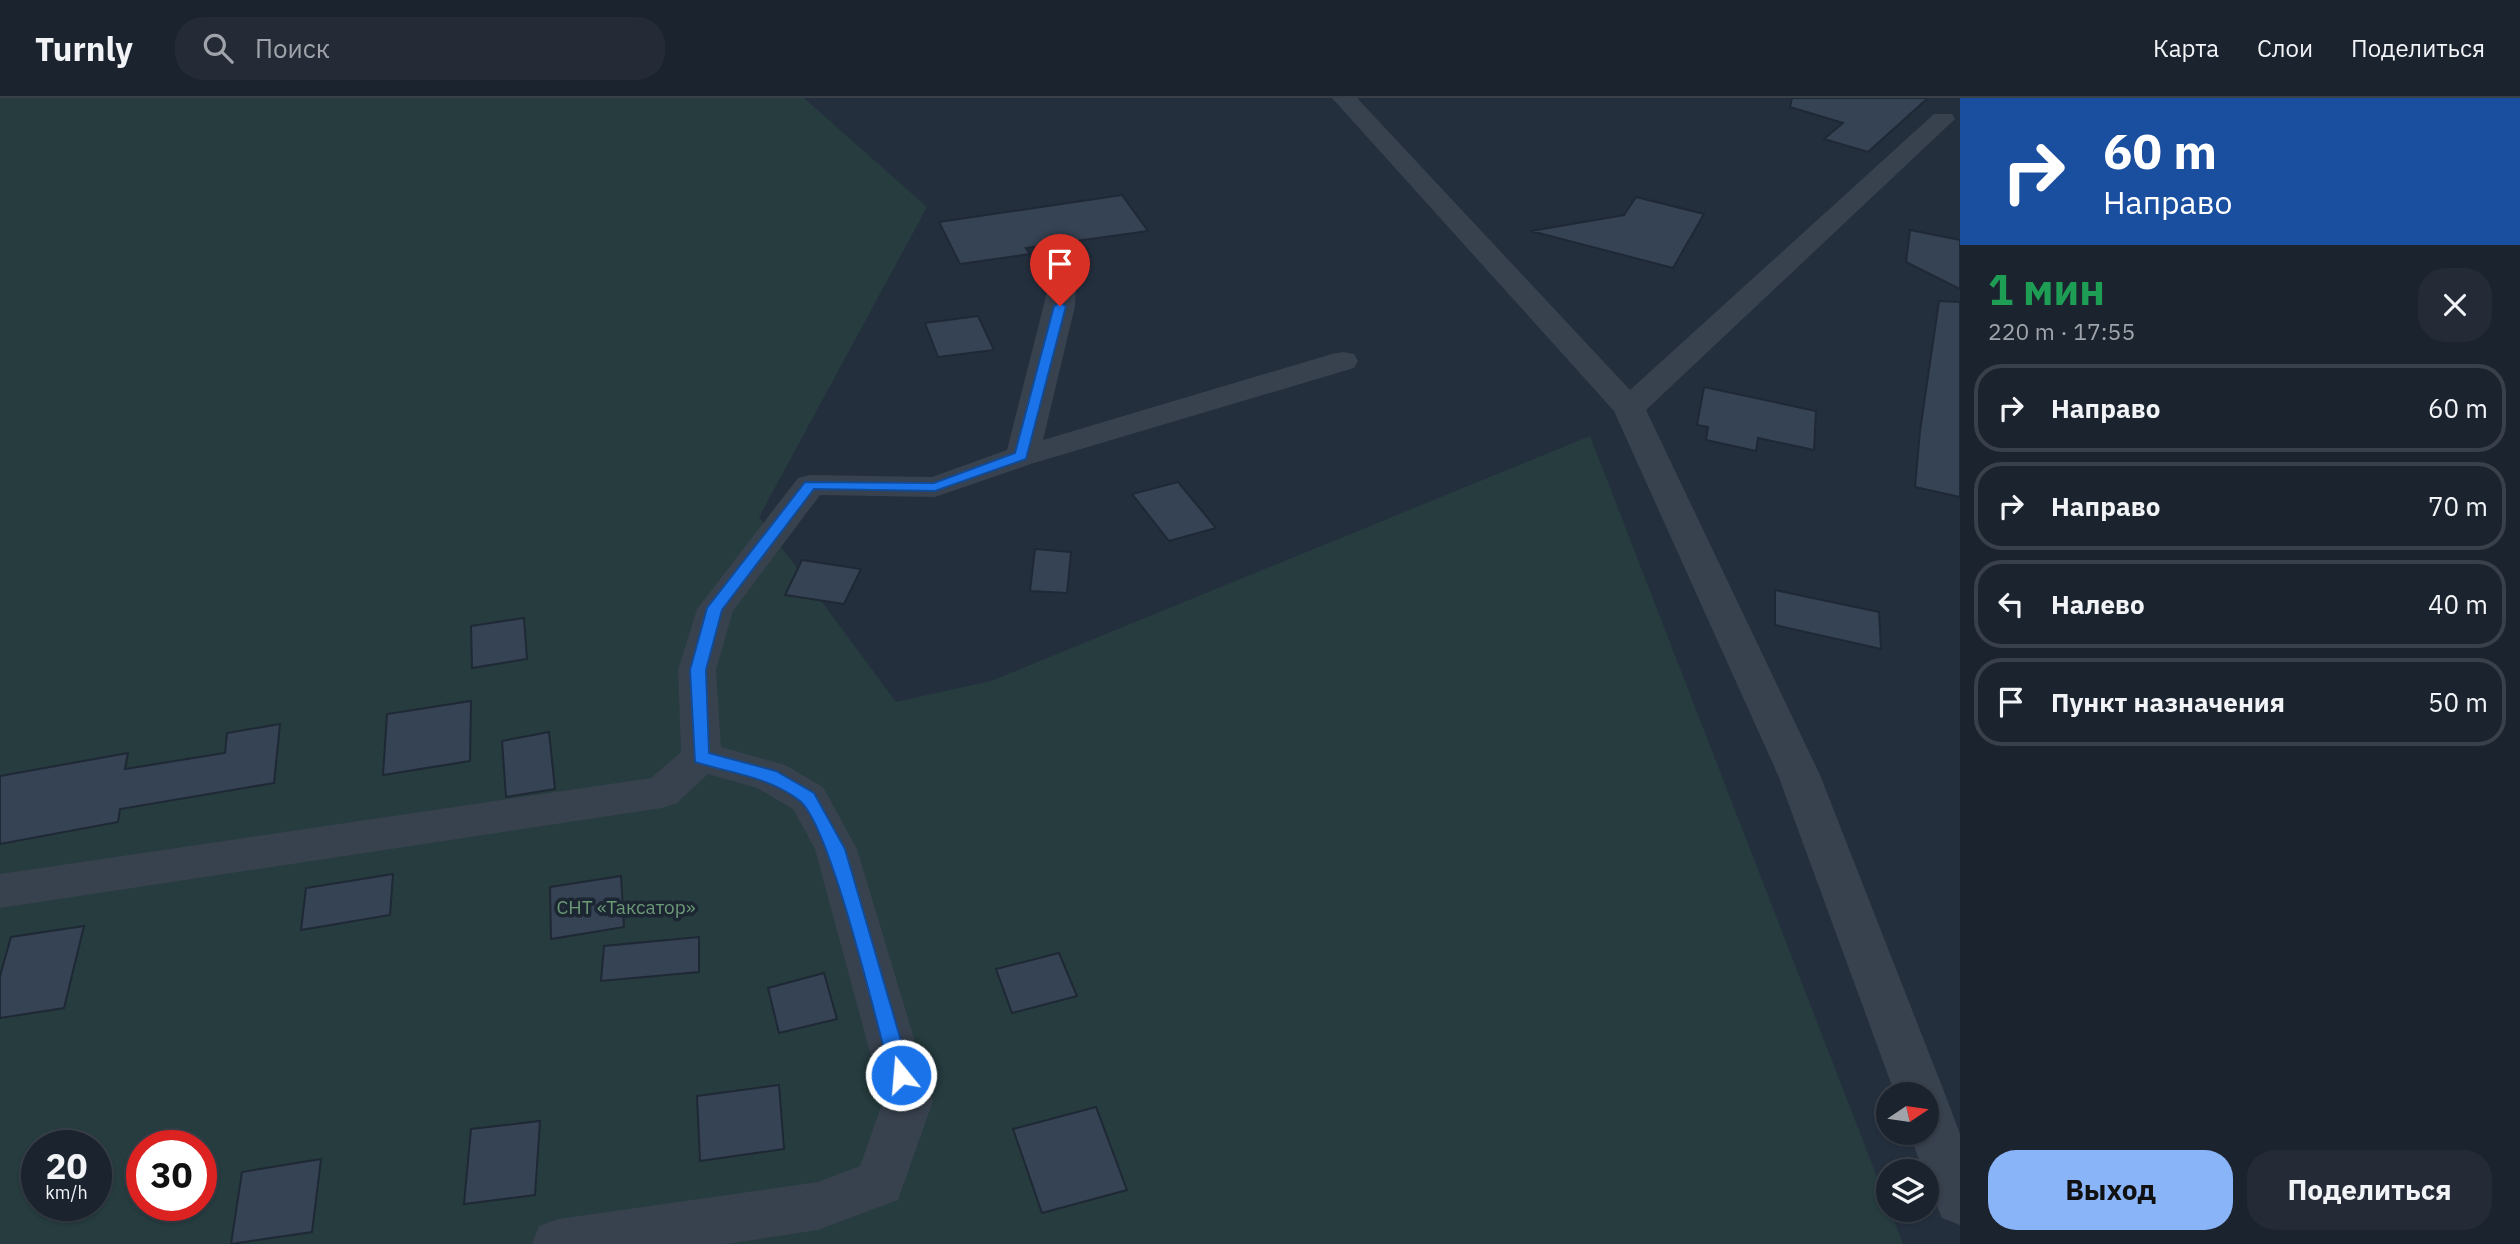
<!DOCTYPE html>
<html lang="ru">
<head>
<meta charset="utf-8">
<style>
	:root { --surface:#1b232e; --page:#242b36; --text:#f1f3f6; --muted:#a0a4aa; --line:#39404a; --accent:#8ab4f8 }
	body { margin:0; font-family:"IBM Plex Sans",sans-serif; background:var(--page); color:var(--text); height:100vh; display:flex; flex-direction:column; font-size:26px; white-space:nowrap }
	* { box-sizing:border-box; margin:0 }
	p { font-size:23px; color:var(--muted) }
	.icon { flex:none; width:38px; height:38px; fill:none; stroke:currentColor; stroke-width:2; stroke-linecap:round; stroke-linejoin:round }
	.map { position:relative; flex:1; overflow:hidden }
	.drawer { display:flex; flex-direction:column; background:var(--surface); width:560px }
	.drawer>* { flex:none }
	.banner { background:#1a4fa0; color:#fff; overflow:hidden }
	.needle { width:46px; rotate:77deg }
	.controls { position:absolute; left:1876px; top:984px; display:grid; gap:14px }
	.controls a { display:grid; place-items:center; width:63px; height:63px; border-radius:50%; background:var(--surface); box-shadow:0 2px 5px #0004,0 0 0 2px var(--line); font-size:35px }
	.speed { position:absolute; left:21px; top:1032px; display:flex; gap:14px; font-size:35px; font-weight:700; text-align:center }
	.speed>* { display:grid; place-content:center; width:91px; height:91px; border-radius:50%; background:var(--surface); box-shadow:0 2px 5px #0004,0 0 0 2px var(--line); line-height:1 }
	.speed small { font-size:18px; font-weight:400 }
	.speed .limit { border:10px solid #d22; background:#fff; color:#111 }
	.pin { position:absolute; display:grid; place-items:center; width:60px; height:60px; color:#fff; margin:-72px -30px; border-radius:50% 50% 50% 0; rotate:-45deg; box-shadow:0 0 7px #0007 }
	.pin .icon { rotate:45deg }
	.me { position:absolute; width:77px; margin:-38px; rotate:343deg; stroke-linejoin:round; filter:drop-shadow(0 0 5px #0008) }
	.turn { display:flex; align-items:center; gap:24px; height:147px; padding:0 28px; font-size:32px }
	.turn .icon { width:91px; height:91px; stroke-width:2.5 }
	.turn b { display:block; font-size:49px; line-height:60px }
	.round { display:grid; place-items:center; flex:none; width:74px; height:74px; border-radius:28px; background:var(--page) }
	.head { display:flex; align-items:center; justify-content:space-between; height:119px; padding:0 28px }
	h1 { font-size:42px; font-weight:700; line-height:52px; color:#1e9e55 }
	.button { display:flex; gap:14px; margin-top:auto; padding:14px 28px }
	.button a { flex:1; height:80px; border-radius:28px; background:var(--accent); color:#111; font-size:28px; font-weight:700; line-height:80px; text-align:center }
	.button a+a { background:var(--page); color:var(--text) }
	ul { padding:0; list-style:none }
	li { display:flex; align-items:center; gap:21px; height:88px; margin:0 14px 10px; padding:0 14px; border:4px solid var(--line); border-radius:28px }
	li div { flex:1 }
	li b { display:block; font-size:26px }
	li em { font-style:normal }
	header { display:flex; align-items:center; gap:42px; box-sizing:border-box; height:98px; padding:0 35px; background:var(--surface); border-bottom:2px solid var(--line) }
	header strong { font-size:33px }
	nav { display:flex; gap:38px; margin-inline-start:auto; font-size:24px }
	.search { width:490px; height:63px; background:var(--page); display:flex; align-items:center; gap:18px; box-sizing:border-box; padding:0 24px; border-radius:28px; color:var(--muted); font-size:26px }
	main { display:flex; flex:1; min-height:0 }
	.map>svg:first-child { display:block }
</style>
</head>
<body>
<header>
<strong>Turnly</strong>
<div class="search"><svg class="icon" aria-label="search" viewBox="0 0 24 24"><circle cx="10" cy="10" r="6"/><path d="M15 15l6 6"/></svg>Поиск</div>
<nav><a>Карта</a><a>Слои</a><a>Поделиться</a></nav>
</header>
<main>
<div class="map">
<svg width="1960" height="1146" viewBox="0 0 1960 1146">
	<rect width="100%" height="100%" fill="#242f3e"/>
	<path fill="#263c3f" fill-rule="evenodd" d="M0 0H804L927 109 759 419 896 604 991 583 1590 338 1903 1146H0ZM37 1048H96V1108H37ZM142 1048H201V1108H142Z"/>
	<path fill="#364354" stroke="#1f2835" stroke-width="2" d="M1792 0H1928L1868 54 1824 41 1843 25 1790 9Z
		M1122 97 1148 133 1026 150 1030 156 960 166 939 124Z
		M1636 99 1704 116 1673 170 1531 133 1624 117Z
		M1910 132 1960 142V191L1906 164Z
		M1939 203 1960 204V399L1915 389 1920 333Z
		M978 218 994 252 938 259 925 225Z
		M1704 289 1816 313 1814 352 1758 340 1756 353 1706 342 1708 329 1697 327Z
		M1178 384 1216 430 1169 443 1132 396Z
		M1035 451 1071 454 1067 495 1030 493Z
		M802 462 861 471 844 506 785 497Z
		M1775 492 1879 514 1881 551 1775 527Z
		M524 520 527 561 472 570 471 528Z
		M471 603 470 663 383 677 387 616Z
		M280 626 274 685 120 711 118 724 0 746V678L128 655 125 671 225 655 227 635Z
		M549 634 555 691 506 699 502 643Z
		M393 776 390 817 301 832 306 790Z
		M621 778 624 829 551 841 550 789Z
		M84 828 64 910 0 920V878L11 839Z
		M699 839V874L601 883 604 848Z
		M1059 855 1077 898 1012 915 996 871Z
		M824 875 837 921 779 935 768 890Z
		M779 987 784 1051 700 1063 697 998Z
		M1096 1009 1127 1092 1042 1115 1013 1031Z
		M540 1023 535 1097 464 1106 471 1031Z
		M321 1061 312 1134 231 1146 242 1074Z"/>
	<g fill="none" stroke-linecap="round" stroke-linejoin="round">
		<path fill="#38414e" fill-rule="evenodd" d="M1332 0H1357L1630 292 1934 16H1952L1955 21 1646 312 1820 677 1945 996 1960 1036V1127L1942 1120 1927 1083V1073H1923L1909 1034H1927V996H1895L1778 677 1614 313Z
			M1062 181 1072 184 1076 190 1075 208 1043 342 1332 256 1343 254 1354 256 1358 263 1354 270 1034 365 935 399 820 397 733 513 716 572 721 649 785 667 823 689 857 751 933 1003 898 1102 818 1132 726 1146H532L539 1128 558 1121 818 1084 860 1068 883 1003 815 751 793 711 757 690 708 676 677 705 662 710 0 810V776L651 680 681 654 678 572 697 511 798 380 810 377 932 379 1007 352 1048 190 1052 184Z"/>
	</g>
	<path fill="#1a73e8" stroke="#114b97" stroke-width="2" d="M1060 205 1066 208 1026 361 935 393 814 391 722 512 706 572 709 655 776 673 814 695 845 751 911 977 908 984 901 986 894 984 891 977C877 928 831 729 800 703 770 679 730 675 695 664L690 572 707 510 805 384 934 385 1015 355 1054 208Z"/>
	<g text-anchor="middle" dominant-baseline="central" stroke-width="7" stroke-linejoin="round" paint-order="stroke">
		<g font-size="19" fill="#6b9a76" stroke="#1d2633">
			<text x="626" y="809">СНТ «Таксатор»</text>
		</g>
	</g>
</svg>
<div class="controls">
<a><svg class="needle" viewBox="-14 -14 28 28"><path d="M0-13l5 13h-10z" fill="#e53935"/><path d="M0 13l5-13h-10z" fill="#a0a4aa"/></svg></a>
<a><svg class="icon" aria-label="layers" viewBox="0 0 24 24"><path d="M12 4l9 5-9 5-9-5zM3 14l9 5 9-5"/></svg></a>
</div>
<div class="speed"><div>20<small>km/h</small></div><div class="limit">30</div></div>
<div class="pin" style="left:1060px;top:208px;background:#d93025"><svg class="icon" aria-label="arrive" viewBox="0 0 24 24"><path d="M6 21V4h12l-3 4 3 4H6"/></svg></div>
<svg class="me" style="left:901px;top:977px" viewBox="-20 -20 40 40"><circle r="17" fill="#1a73e8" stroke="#fff" stroke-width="3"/><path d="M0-11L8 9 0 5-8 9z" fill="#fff"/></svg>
</div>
<section class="drawer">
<div class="banner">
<div class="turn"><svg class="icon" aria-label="right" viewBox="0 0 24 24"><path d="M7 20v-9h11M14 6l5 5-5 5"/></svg><div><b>60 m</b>Направо</div></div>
</div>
<div class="head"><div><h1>1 мин</h1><p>220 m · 17:55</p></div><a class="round"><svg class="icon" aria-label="close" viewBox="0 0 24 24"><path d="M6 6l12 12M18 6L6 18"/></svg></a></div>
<ul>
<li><svg class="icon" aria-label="right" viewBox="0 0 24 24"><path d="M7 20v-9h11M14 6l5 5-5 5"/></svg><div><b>Направо</b></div><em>60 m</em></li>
<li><svg class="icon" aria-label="right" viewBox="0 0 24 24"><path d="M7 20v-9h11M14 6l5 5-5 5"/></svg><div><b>Направо</b></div><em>70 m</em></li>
<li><svg class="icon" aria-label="left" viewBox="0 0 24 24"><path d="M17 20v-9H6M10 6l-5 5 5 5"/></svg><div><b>Налево</b></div><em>40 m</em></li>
<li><svg class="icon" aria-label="arrive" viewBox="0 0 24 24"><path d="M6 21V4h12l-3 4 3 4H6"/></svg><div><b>Пункт назначения</b></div><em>50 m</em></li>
</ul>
<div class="button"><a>Выход</a><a>Поделиться</a></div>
</section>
</main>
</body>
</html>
